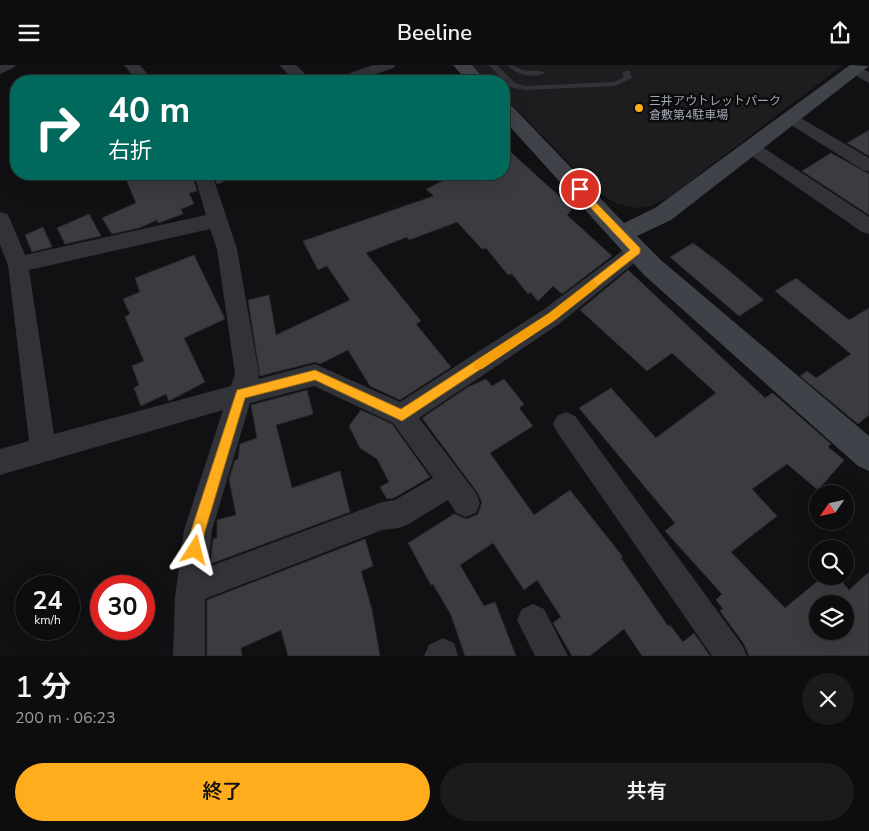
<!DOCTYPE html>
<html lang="ja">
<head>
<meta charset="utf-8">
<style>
	:root { --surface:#0d0d0e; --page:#1b1b1c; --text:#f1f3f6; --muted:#9a9c9e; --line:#2d2d2e; --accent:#ffad1c }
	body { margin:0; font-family:"Nunito Sans","Noto Sans JP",sans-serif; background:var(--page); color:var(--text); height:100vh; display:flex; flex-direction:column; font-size:19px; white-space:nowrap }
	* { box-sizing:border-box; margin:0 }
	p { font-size:16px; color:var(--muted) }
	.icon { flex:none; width:28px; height:28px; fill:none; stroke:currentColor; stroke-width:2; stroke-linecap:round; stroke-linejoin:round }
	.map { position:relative; height:591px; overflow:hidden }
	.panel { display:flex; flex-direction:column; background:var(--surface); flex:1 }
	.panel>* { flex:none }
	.guide { position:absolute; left:10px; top:10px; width:500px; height:105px; border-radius:20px; box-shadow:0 5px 20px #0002,0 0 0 1px var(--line); background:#00695c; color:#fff; overflow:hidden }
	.needle { width:32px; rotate:236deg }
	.fabs { position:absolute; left:809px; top:420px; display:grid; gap:10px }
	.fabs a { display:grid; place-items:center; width:45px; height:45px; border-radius:50%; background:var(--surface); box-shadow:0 5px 20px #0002,0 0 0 1px var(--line); font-size:25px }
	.speed { position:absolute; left:15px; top:510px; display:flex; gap:10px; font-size:25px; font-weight:700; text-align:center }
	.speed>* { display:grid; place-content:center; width:65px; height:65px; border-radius:50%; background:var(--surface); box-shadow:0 5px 20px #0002,0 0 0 1px var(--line); line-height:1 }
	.speed small { font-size:12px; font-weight:400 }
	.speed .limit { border:8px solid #d22; background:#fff; color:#111 }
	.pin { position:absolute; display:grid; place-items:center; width:42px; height:42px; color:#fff; margin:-21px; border:2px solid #fff; border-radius:50%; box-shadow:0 1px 5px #0007 }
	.me { position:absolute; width:55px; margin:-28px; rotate:9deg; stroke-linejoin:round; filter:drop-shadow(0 0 4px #0008) }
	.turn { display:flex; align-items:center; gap:18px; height:105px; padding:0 15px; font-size:22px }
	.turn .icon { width:65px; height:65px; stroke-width:2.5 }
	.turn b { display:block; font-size:35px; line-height:42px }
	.round { display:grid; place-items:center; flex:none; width:52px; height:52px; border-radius:26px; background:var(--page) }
	.summary { display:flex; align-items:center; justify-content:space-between; height:85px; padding:0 15px }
	h1 { font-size:30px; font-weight:600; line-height:38px }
	.action { display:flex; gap:10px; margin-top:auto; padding:10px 15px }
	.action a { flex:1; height:58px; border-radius:30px; background:var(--accent); color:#111; font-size:20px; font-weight:600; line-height:58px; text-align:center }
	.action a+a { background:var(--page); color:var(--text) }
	header { display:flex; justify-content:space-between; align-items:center; height:65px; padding:0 15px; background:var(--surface); font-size:22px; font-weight:600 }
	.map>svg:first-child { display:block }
</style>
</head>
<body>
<header><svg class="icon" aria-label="menu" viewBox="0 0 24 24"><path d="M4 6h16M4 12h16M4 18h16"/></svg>Beeline<svg class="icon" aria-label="share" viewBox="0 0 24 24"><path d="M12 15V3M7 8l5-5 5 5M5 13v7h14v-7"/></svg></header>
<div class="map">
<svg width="869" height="591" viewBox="0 0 869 591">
	<rect width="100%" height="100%" fill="#111113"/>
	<path fill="#1d1d20" d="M472 0H843L671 131 649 142 637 143 617 139 598 127 504 32V16H488Z"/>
	<path fill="#3a3c40" stroke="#2b2b2f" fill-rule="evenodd" d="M869 65V91L847 78Z
		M504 81 558 130 572 144 567 150 612 191 562 229 553 221 538 236 530 227 528 229 512 209 508 210 486 183 482 184 457 157 409 175 407 172 366 188 421 256 416 259 451 302 400 335 370 321 348 285 320 299 315 297 260 311 248 235 269 230 276 270 350 235 327 201 318 205 303 176 434 131 426 124 457 109H504Z
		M831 88 869 109V150L802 106Z
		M124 109H192L197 126 189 128 194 139 181 144 183 149 158 158 157 155 139 163 112 169 102 153 136 138Z
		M214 109H236V112L217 119Z
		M89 149 101 171 65 179 57 163Z
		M43 162 52 182 32 187 25 170Z
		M693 178 721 199 764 235 739 251 670 192Z
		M194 190 225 254 184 273 205 317 169 336 166 329 141 341 134 323 139 320 132 301 144 296 125 252 130 249 123 234 140 227 135 213Z
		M628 205 765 333 772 328 774 329 831 379 828 382 844 395 818 425 787 399 752 424 777 451 731 487 785 543 824 511H837L849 525 869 507V591H749L744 579 720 546 723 544 716 535 722 529 665 466 675 458 579 343 611 323 656 373 716 328 672 288 647 306 580 245ZM818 539H845V566H818Z
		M796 213 849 255 869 243V350L858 359 800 311 807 306 816 313 851 289 775 226Z
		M486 314 492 321 504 314 524 339 519 343 533 361 490 388 534 450 570 425 623 492 621 493 668 561 670 560 683 577 694 568 710 591H642L624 564 590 591H572L553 558 561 552 537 515 524 525 493 478 460 500 484 541 495 537 516 591H465L451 550 433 519 431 520 408 478 454 449 467 454 478 449 482 437 477 427 422 353 468 322Z
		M307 325 313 349 276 360 292 423 340 406 350 447 210 499 213 474 217 473V455L236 450 229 414 235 395 238 394 240 379 257 373 251 340Z
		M361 345 392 359 430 412 394 433 387 434 380 422 389 417 377 394 360 383 349 361Z
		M365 474 373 501 361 506 372 545 380 591H288L281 565 241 583 242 591H207V535Z"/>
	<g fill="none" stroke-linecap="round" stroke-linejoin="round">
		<path fill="#323338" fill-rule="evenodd" d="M489 0H497L515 18 525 21 614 17 624 12 622 8 626 6H629L632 13 615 21 525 25 509 22Z
			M508 0C516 0 517 4 524 5 531 7 539 4 545 8 534 14 516 10 508 0Z"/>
		<path fill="#323338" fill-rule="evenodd" d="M0 0H16L13 3 0 9Z
			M124 0H140L153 16H137Z
			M279 0H296L312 16H295Z
			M373 0H396L393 3 356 16H334L336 13Z
			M854 0 869 7V18L846 5 849 2Z
			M792 48 869 93V107L863 105 786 57 784 53 786 49Z
			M752 77 758 79 869 152V169L862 167 746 87 743 83 746 79Z
			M194 109H212L237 184 259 309 258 314 315 299 400 337 543 245 630 180 637 177 644 180 647 185 644 190 559 259 419 353 476 428 480 438 476 448 466 452 456 448 448 435 409 459 399 463 382 465 205 534V591H173L175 532 184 465 223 345 0 410V384L29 376 8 200 0 180V147L7 149 10 154 25 190 206 150ZM210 164 217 184 235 309 231 321 54 369 29 205ZM314 321 393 358 433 413 395 435 382 437 208 502 212 465 250 338Z
			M566 347 575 351 742 580 747 591H712L557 367 553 359 557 351Z
			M533 539 544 544 568 591H535L517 555 522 544Z
			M443 573 454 578 458 591H424L429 580Z"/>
		<path fill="#3f4248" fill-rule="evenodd" d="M453 0H472L486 16H467Z
			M850 0 869 1 671 155 637 171 662 196 869 371V406L858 401 644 210 504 55V38L511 40 624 158 655 143Z"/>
	</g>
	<path fill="#ffad1c" stroke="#a67012" d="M580 121 640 183V188L555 255 402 356 315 315 245 333 205 466 200 490 195 492 190 490 188 485 191 466 237 325 315 305 401 344 548 249 630 185 576 127 575 124Z"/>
	<path fill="#f59e0b" d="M593 215 598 219 597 222 555 255 482 304H474V297L548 249Z"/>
	<circle fill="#ffad1c" stroke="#0c0c0d" stroke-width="2" cx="639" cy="43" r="5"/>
	<g text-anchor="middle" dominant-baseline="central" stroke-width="5" stroke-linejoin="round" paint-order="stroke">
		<g font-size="12" fill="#a1a7b4" stroke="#0c0c0d" text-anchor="start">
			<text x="649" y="36">三井アウトレットパーク<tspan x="649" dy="14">倉敷第4駐車場</tspan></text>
		</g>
	</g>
</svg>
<div class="fabs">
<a><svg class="needle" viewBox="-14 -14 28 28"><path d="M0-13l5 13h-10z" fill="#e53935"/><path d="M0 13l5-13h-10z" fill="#9a9c9e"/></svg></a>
<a><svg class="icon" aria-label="search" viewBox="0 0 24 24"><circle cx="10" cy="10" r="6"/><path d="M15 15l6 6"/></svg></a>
<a><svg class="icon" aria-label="layers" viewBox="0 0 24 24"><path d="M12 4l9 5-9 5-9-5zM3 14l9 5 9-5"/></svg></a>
</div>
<div class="speed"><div>24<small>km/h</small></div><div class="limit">30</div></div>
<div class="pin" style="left:580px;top:124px;background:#d93025"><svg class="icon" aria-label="arrive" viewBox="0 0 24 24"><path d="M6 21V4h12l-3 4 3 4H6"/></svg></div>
<svg class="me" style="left:195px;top:485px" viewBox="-20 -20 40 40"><path d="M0-17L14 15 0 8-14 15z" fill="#ffad1c" stroke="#fff" stroke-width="4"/></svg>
<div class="guide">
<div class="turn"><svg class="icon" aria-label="right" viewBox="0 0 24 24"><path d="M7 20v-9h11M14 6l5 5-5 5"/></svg><div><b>40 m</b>右折</div></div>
</div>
</div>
<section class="panel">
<div class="summary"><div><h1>1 分</h1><p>200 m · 06:23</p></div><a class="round"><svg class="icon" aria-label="close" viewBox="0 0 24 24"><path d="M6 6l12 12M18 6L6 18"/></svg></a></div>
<div class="action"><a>終了</a><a>共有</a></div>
</section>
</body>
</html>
